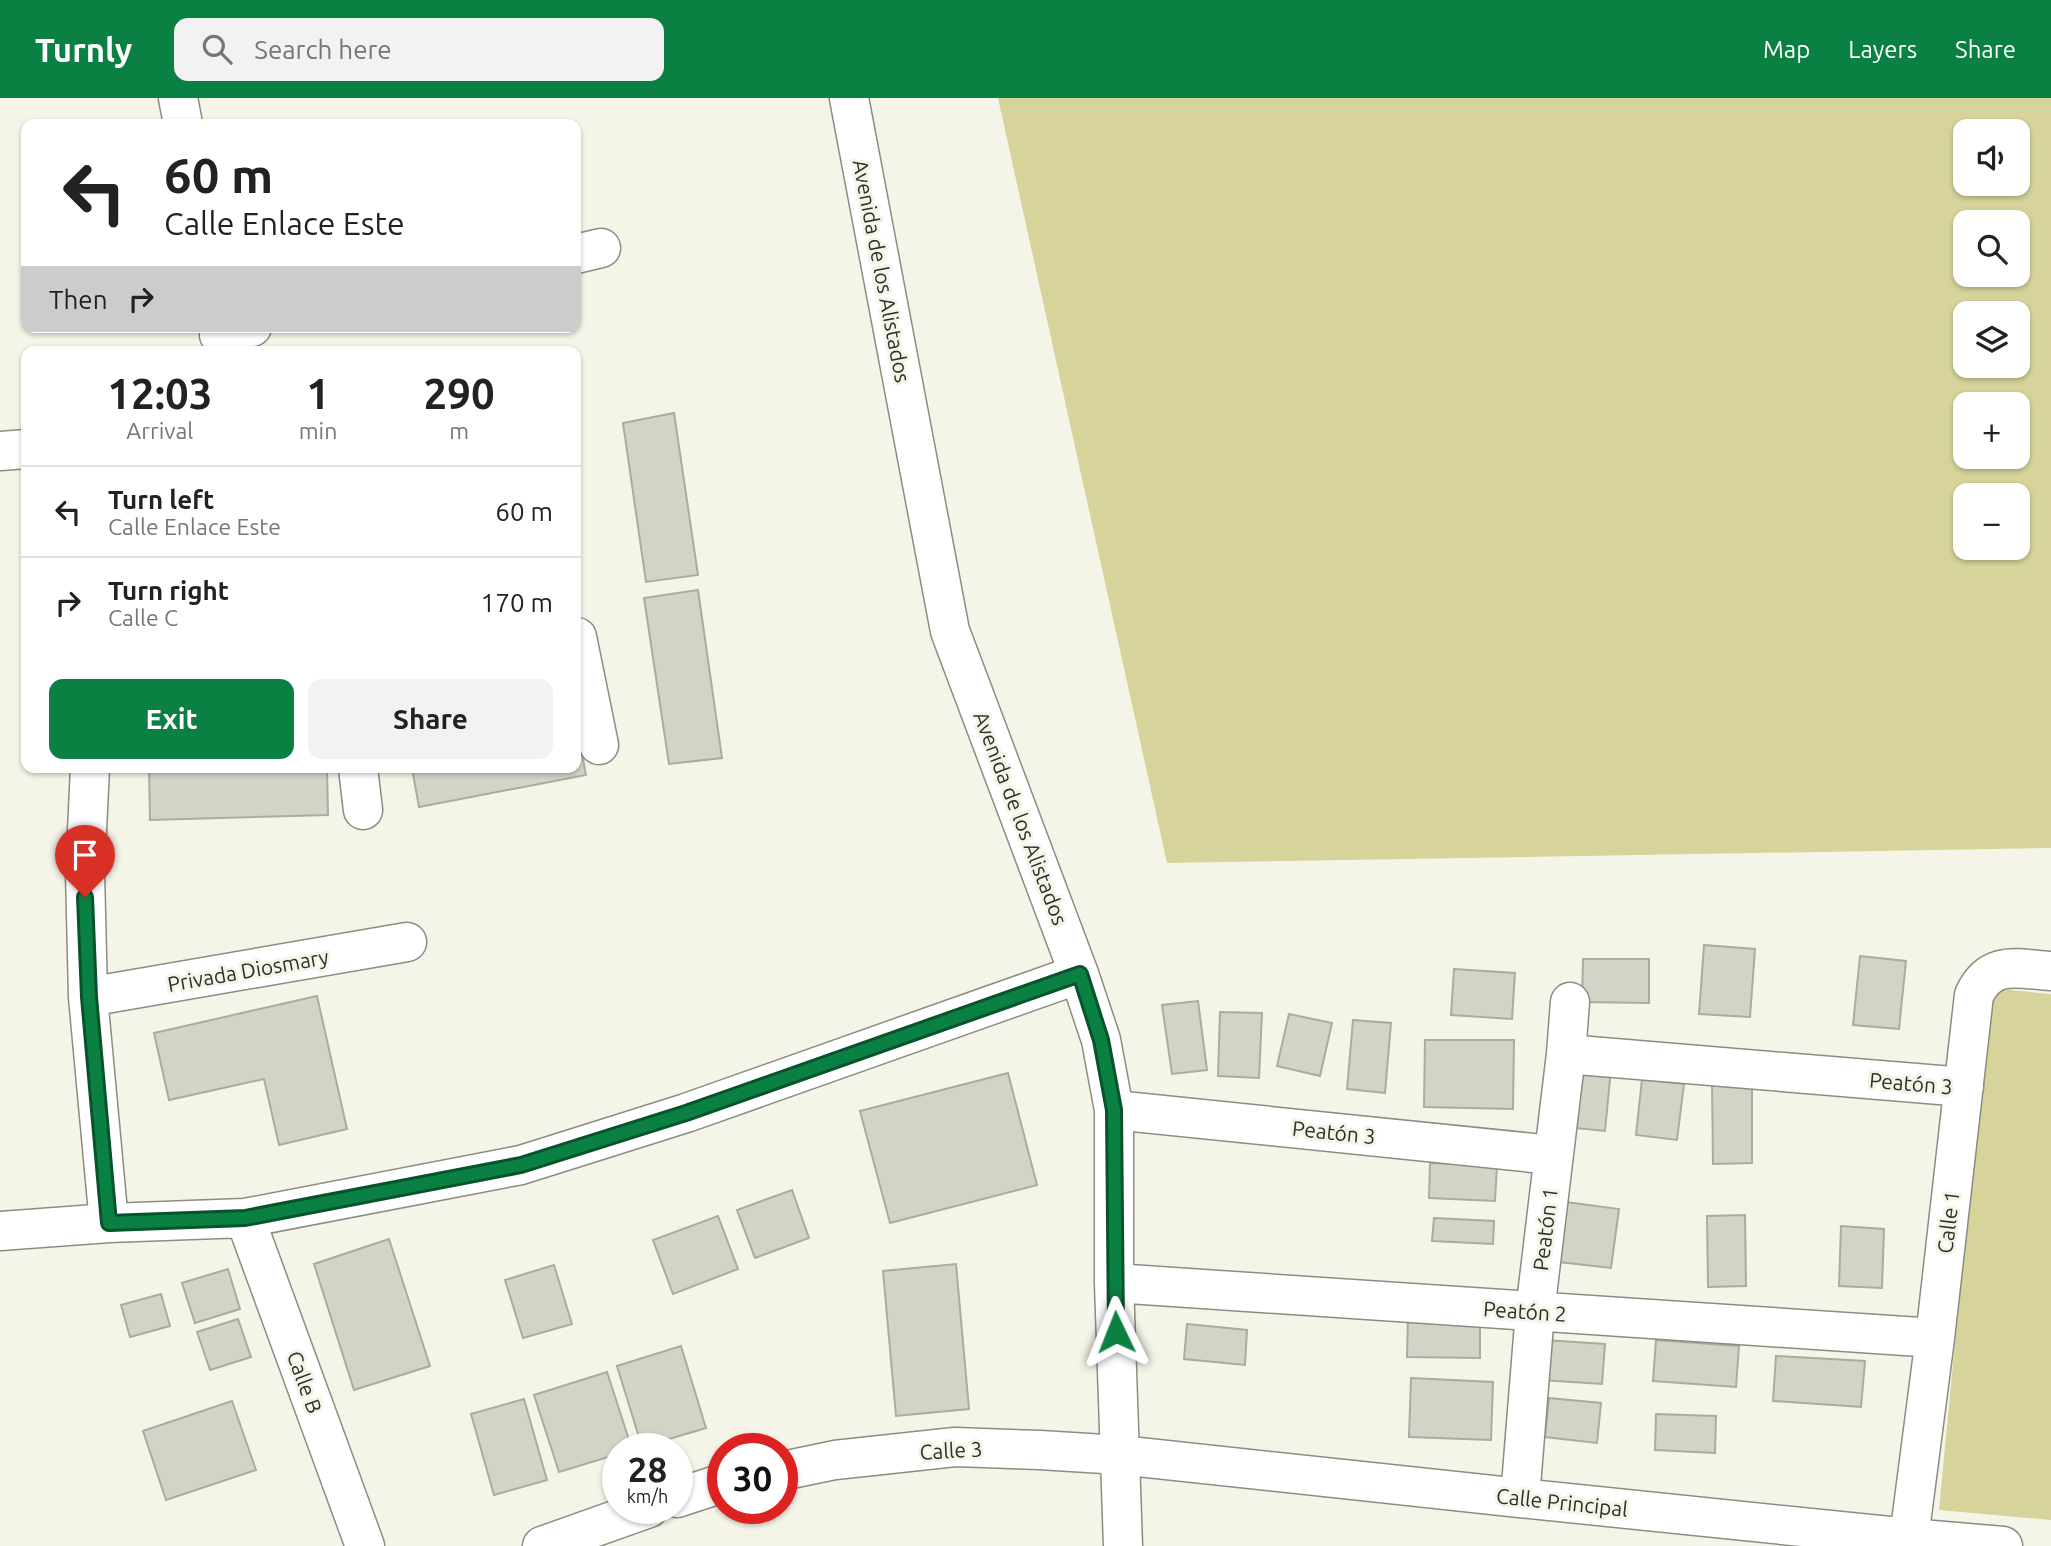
<!DOCTYPE html>
<html lang="en">
<head>
<meta charset="utf-8">
<style>
	:root { --surface:#fff; --page:#f2f2f2; --text:#222; --muted:#767676; --line:#e0e0e0; --accent:#0b8043 }
	body { margin:0; font-family:Ubuntu,sans-serif; background:var(--page); color:var(--text); height:100vh; display:flex; flex-direction:column; font-size:26px; white-space:nowrap }
	* { box-sizing:border-box; margin:0 }
	p { font-size:23px; color:var(--muted) }
	.icon { flex:none; width:38px; height:38px; fill:none; stroke:currentColor; stroke-width:2; stroke-linecap:round; stroke-linejoin:round }
	.map { position:relative; flex:1; overflow:hidden }
	.sheet { position:absolute; left:21px; top:248px; width:560px; height:427px; display:flex; flex-direction:column; background:var(--surface); border-radius:14px; box-shadow:0 2px 5px #0004 }
	.sheet>* { flex:none }
	.top-card { position:absolute; left:21px; top:21px; width:560px; height:214px; border-radius:14px; box-shadow:0 2px 5px #0004; background:#fff; color:var(--text); overflow:hidden }
	.fabs { position:absolute; left:1953px; top:21px; display:grid; gap:14px }
	.fabs a { display:grid; place-items:center; width:77px; height:77px; border-radius:14px; background:var(--surface); box-shadow:0 2px 5px #0004; font-size:35px }
	.speed { position:absolute; left:602px; top:1335px; display:flex; gap:14px; font-size:35px; font-weight:700; text-align:center }
	.speed>* { display:grid; place-content:center; width:91px; height:91px; border-radius:50%; background:var(--surface); box-shadow:0 2px 5px #0004; line-height:1 }
	.speed small { font-size:18px; font-weight:400 }
	.speed .limit { border:10px solid #d22; background:#fff; color:#111 }
	.pin { position:absolute; display:grid; place-items:center; width:60px; height:60px; color:#fff; margin:-72px -30px; border-radius:50% 50% 50% 0; rotate:-45deg; box-shadow:0 0 7px #0007 }
	.pin .icon { rotate:45deg }
	.me { position:absolute; width:77px; margin:-38px; rotate:358deg; stroke-linejoin:round; filter:drop-shadow(0 0 5px #0008) }
	.turn { display:flex; align-items:center; gap:24px; height:147px; padding:0 28px; font-size:32px }
	.turn .icon { width:91px; height:91px; stroke-width:2.5 }
	.turn b { display:block; font-size:49px; line-height:60px }
	.then { display:flex; align-items:center; height:66px; padding:0 28px; background:#0003; gap:14px; font-size:26px }
	.eta { display:flex; justify-content:space-evenly; align-items:center; height:119px; text-align:center }
	.eta b { font-size:42px; font-weight:700; line-height:49px }
	.action { display:flex; gap:14px; margin-top:auto; padding:14px 28px }
	.action a { flex:1; height:80px; border-radius:14px; background:var(--accent); color:#fff; font-size:28px; font-weight:700; line-height:80px; text-align:center }
	.action a+a { background:var(--page); color:var(--text) }
	ul { padding:0; list-style:none }
	li { display:flex; align-items:center; gap:21px; height:91px; padding:0 28px; border-top:2px solid var(--line) }
	li div { flex:1 }
	li b { display:block; font-size:26px }
	li em { font-style:normal }
	header { display:flex; align-items:center; gap:42px; box-sizing:border-box; height:98px; padding:0 35px; background:var(--accent); color:#fff }
	header strong { font-size:33px }
	nav { display:flex; gap:38px; margin-inline-start:auto; font-size:24px }
	.search { width:490px; height:63px; background:var(--page); display:flex; align-items:center; gap:18px; box-sizing:border-box; padding:0 24px; border-radius:14px; color:var(--muted); font-size:26px }
	.map>svg:first-child { display:block }
</style>
</head>
<body>
<header>
<strong>Turnly</strong>
<div class="search"><svg class="icon" aria-label="search" viewBox="0 0 24 24"><circle cx="10" cy="10" r="6"/><path d="M15 15l6 6"/></svg>Search here</div>
<nav><a>Map</a><a>Layers</a><a>Share</a></nav>
</header>
<div class="map">
<svg width="2051" height="1448" viewBox="0 0 2051 1448">
	<rect width="100%" height="100%" fill="#f4f4e8"/>
	<path fill="#d6d49a" fill-rule="evenodd" d="M998 0H2051V750L1167 765ZM1965 33H2018V86H1965ZM1965 124H2018V177H1965ZM1965 215H2018V268H1965ZM1965 306H2018V359H1965ZM1965 397H2018V450H1965Z
		M1989 890 2051 896V1422L1939 1412Z"/>
	<path fill="#d3d3c8" stroke="#ababa0" stroke-width="2" d="M674 315 698 477 646 484 623 325Z
		M698 492 722 660 669 666 644 500Z
		M576 625 586 677 419 709 412 670H576Z
		M149 670H327L328 717 150 722Z
		M1704 847 1755 851 1750 919 1699 916Z
		M1860 858 1906 863 1899 931 1853 927Z
		M1583 861H1649V905L1582 904Z
		M1454 871 1515 875 1512 921 1451 917Z
		M317 898 347 1031 279 1047 264 981 169 1002 154 935Z
		M1198 903 1207 972 1172 976 1162 907Z
		M1220 914 1262 915 1259 980 1218 978Z
		M1289 916 1332 925 1320 978 1277 968Z
		M1353 922 1391 925 1385 995 1347 991Z
		M1425 942H1514L1513 1011 1424 1009Z
		M1571 967 1611 971 1605 1033 1566 1029Z
		M1008 975 1037 1087 890 1125 860 1013Z
		M1642 981 1684 986 1677 1042 1636 1037Z
		M1712 984H1752V1065L1713 1066Z
		M1430 1065 1497 1067 1495 1103 1429 1100Z
		M792 1092 809 1140 755 1160 737 1112Z
		M1566 1104 1619 1111 1611 1170 1559 1164Z
		M1745 1117 1746 1188 1708 1189 1707 1118Z
		M718 1118 738 1171 673 1196 653 1142Z
		M1434 1120 1494 1123 1493 1146 1432 1143Z
		M1841 1128 1884 1131 1882 1190 1839 1188Z
		M389 1141 430 1268 354 1292 314 1166Z
		M956 1166 969 1311 896 1318 883 1173Z
		M554 1167 572 1226 523 1240 505 1182Z
		M228 1171 240 1211 195 1225 182 1185Z
		M161 1196 170 1228 130 1239 121 1207Z
		M1408 1217 1480 1218V1260L1407 1259Z
		M238 1221 251 1259 210 1272 197 1234Z
		M1187 1226 1247 1232 1245 1267 1184 1261Z
		M1544 1242 1605 1246 1602 1286 1541 1282Z
		M1656 1242 1739 1248 1736 1289 1653 1283Z
		M681 1248 706 1330 642 1349 617 1268Z
		M1776 1258 1865 1263 1861 1309 1773 1303Z
		M607 1274 632 1351H618V1356L559 1374 534 1297Z
		M1411 1280 1493 1284 1491 1342 1409 1339Z
		M1549 1300 1601 1305 1597 1345 1545 1339Z
		M524 1301 547 1382 494 1397 471 1316Z
		M232 1303 256 1372 166 1402 143 1333Z
		M1656 1316 1716 1318 1715 1355 1655 1352Z"/>
	<g fill="none" stroke-linecap="round" stroke-linejoin="round">
		<defs>
			<path id="minor" d="M178 0 183 26
				M849 0 950 533 1079 876 1101 942 1114 1012V1185L1123 1448
				M576 156 601 150
				M219 237 252 229
				M0 353 26 351
				M577 539 599 647
				M90 670 85 774 88 899 109 1125
				M358 670 363 712
				M88 899 407 844
				M1566 956 1964 989
				M1114 1012 1553 1057
				M245 1120 365 1448
				M0 1133 109 1125 245 1120 521 1067 686 1015 1079 876
				M1114 1185 1935 1240
				M782 1373 835 1362 955 1349 1040 1352 1120 1357 1520 1400 1909 1440 2003 1448
				M677 1400 723 1385
				M1520 1400 1535 1214 1566 956 1570 904
				M1909 1440 1935 1240 1974 897C1991 861 2018 871 2051 873
				M542 1448 649 1410"/>
		</defs>
		<use href="#minor" stroke="#8c8c81" stroke-width="41"/>
		<use href="#minor" stroke="#fff" stroke-width="38"/>
	</g>
	<g fill="none" stroke-linecap="round" stroke-linejoin="round">
		<defs>
			<path id="route" d="M85 799 89 899 109 1125 245 1120 521 1067 686 1015 1080 876 1101 942 1114 1012 1116 1234"/>
		</defs>
		<use href="#route" stroke="#07532c" stroke-width="18"/>
		<use href="#route" stroke="#0b8043" stroke-width="12"/>
	</g>
	<g text-anchor="middle" dominant-baseline="central" stroke-width="6" stroke-linejoin="round" paint-order="stroke">
		<g font-size="21" fill="#2f2f2b" stroke="#f4f4e8">
			<text transform="translate(882 173) rotate(79)">Avenida de los Alistados</text>
			<text transform="translate(1021 720) rotate(69)">Avenida de los Alistados</text>
			<text transform="translate(248 872) rotate(-10)">Privada Diosmary</text>
			<text transform="translate(1911 985) rotate(5)">Peatón 3</text>
			<text transform="translate(1334 1034) rotate(6)">Peatón 3</text>
			<text transform="translate(1948 1124) rotate(-83)">Calle 1</text>
			<text transform="translate(1545 1131) rotate(-83)">Peatón 1</text>
			<text transform="translate(1525 1213) rotate(4)">Peatón 2</text>
			<text transform="translate(305 1284) rotate(70)">Calle B</text>
			<text transform="translate(951 1352) rotate(-3)">Calle 3</text>
			<text transform="translate(1562 1404) rotate(6)">Calle Principal</text>
		</g>
	</g>
</svg>
<div class="fabs">
<a><svg class="icon" aria-label="sound" viewBox="0 0 24 24"><path d="M4 9h4l5-4v14l-5-4H4zM17 9q2 3 0 6"/></svg></a>
<a><svg class="icon" aria-label="search" viewBox="0 0 24 24"><circle cx="10" cy="10" r="6"/><path d="M15 15l6 6"/></svg></a>
<a><svg class="icon" aria-label="layers" viewBox="0 0 24 24"><path d="M12 4l9 5-9 5-9-5zM3 14l9 5 9-5"/></svg></a>
<a>+</a>
<a>−</a>
</div>
<div class="speed"><div>28<small>km/h</small></div><div class="limit">30</div></div>
<div class="pin" style="left:85px;top:799px;background:#d93025"><svg class="icon" aria-label="arrive" viewBox="0 0 24 24"><path d="M6 21V4h12l-3 4 3 4H6"/></svg></div>
<svg class="me" style="left:1116px;top:1234px" viewBox="-20 -20 40 40"><path d="M0-17L14 15 0 8-14 15z" fill="#0b8043" stroke="#fff" stroke-width="4"/></svg>
<div class="top-card">
<div class="turn"><svg class="icon" aria-label="left" viewBox="0 0 24 24"><path d="M17 20v-9H6M10 6l-5 5 5 5"/></svg><div><b>60 m</b>Calle Enlace Este</div></div>
<div class="then">Then<svg class="icon" aria-label="right" viewBox="0 0 24 24"><path d="M7 20v-9h11M14 6l5 5-5 5"/></svg></div>
</div>
<section class="sheet">
<div class="eta">
<div><b>12:03</b><p>Arrival</p></div>
<div><b>1</b><p>min</p></div>
<div><b>290</b><p>m</p></div>
</div>
<ul>
<li><svg class="icon" aria-label="left" viewBox="0 0 24 24"><path d="M17 20v-9H6M10 6l-5 5 5 5"/></svg><div><b>Turn left</b><p>Calle Enlace Este</p></div><em>60 m</em></li>
<li><svg class="icon" aria-label="right" viewBox="0 0 24 24"><path d="M7 20v-9h11M14 6l5 5-5 5"/></svg><div><b>Turn right</b><p>Calle C</p></div><em>170 m</em></li>
</ul>
<div class="action"><a>Exit</a><a>Share</a></div>
</section>
</div>
</body>
</html>
